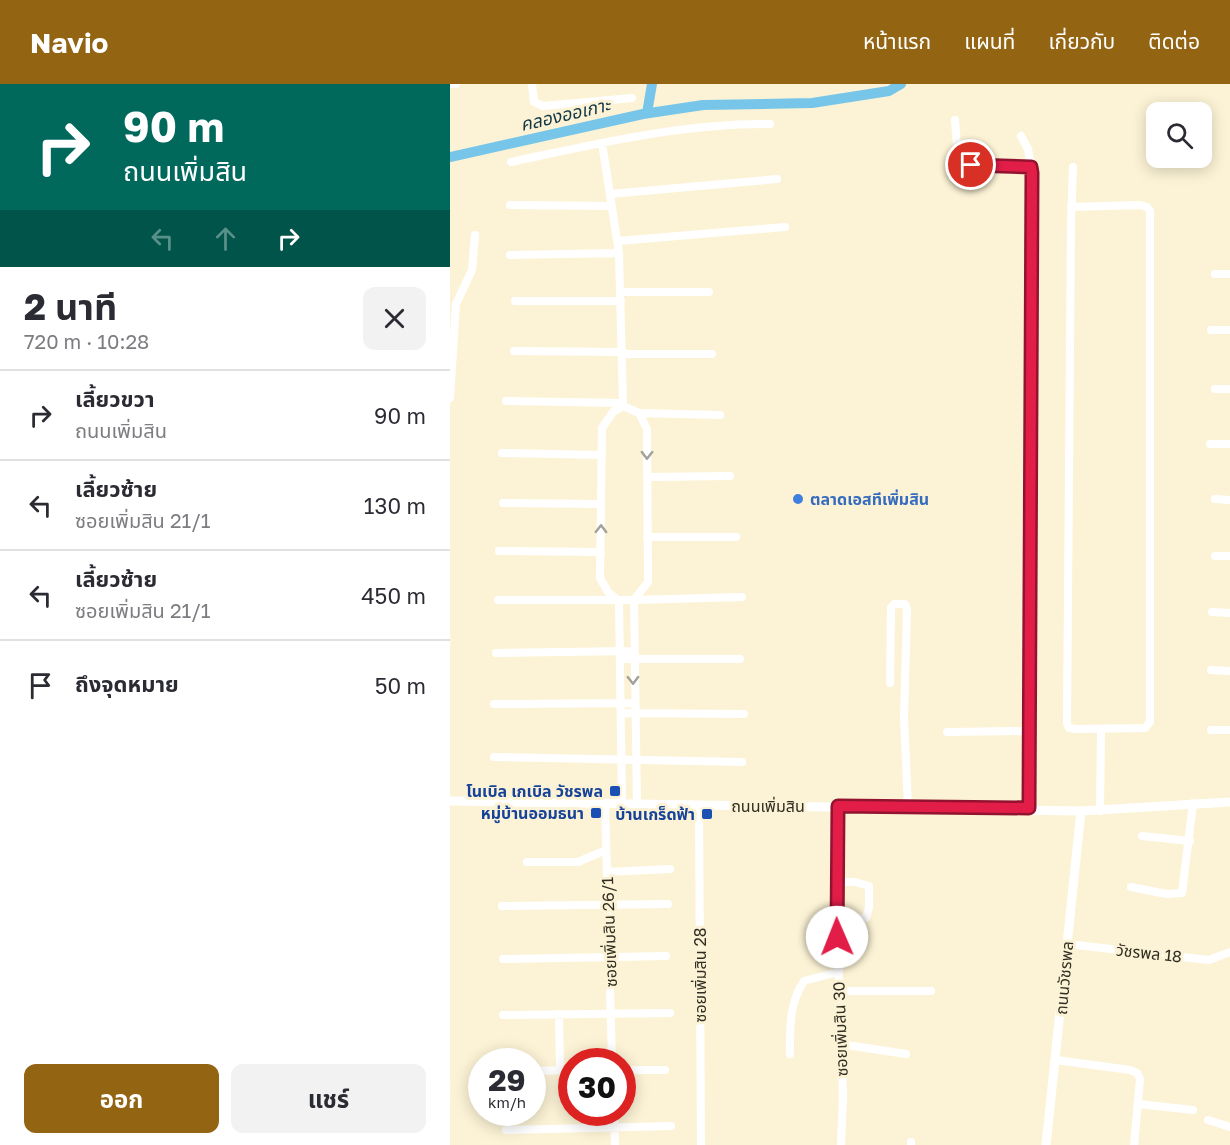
<!DOCTYPE html>
<html lang="th">
<head>
<meta charset="utf-8">
<style>
	:root { --surface:#fff; --page:#f2f2f3; --text:#2b2b33; --muted:#7c7c81; --line:#e1e1e2; --accent:#936412 }
	body { margin:0; font-family:"Golos Text","Noto Sans Thai",sans-serif; background:var(--page); color:var(--text); height:100vh; display:flex; flex-direction:column; font-size:22px; white-space:nowrap }
	* { box-sizing:border-box; margin:0 }
	p { font-size:20px; color:var(--muted) }
	.icon { flex:none; width:33px; height:33px; fill:none; stroke:currentColor; stroke-width:2; stroke-linecap:round; stroke-linejoin:round }
	.map { position:relative; flex:1; overflow:hidden }
	.side { display:flex; flex-direction:column; background:var(--surface); width:450px }
	.side>* { flex:none }
	.top-card { background:#00695c; color:#fff; overflow:hidden }
	.buttons { position:absolute; left:696px; top:18px; display:grid; gap:12px }
	.buttons a { display:grid; place-items:center; width:66px; height:66px; border-radius:12px; background:var(--surface); box-shadow:0 3px 15px #0003; font-size:30px }
	.speed { position:absolute; left:18px; top:964px; display:flex; gap:12px; font-size:30px; font-weight:700; text-align:center }
	.speed>* { display:grid; place-content:center; width:78px; height:78px; border-radius:50%; background:var(--surface); box-shadow:0 3px 15px #0003; line-height:1 }
	.speed small { font-size:15px; font-weight:400 }
	.speed .limit { border:9px solid #d22; background:#fff; color:#111 }
	.pin { position:absolute; display:grid; place-items:center; width:51px; height:51px; color:#fff; margin:-26px; border:3px solid #fff; border-radius:50%; box-shadow:0 2px 6px #0007 }
	.me { position:absolute; width:66px; margin:-33px; rotate:359deg; stroke-linejoin:round; filter:drop-shadow(0 0 4px #0008) }
	.turn { display:flex; align-items:center; gap:21px; height:126px; padding:0 24px; font-size:27px }
	.turn .icon { width:78px; height:78px; stroke-width:2.5 }
	.turn b { display:block; font-size:42px; line-height:51px }
	.lanes { display:flex; align-items:center; height:57px; padding:0 24px; background:#0003; justify-content:center; gap:30px; direction:ltr }
	.lanes .off { opacity:.35 }
	.round { display:grid; place-items:center; flex:none; width:63px; height:63px; border-radius:12px; background:var(--page) }
	.head { display:flex; align-items:center; justify-content:space-between; height:102px; padding:0 24px }
	h1 { font-size:36px; font-weight:700; line-height:45px }
	.button { display:flex; gap:12px; margin-top:auto; padding:12px 24px }
	.button a { flex:1; height:69px; border-radius:12px; background:var(--accent); color:#fff; font-size:24px; font-weight:700; line-height:69px; text-align:center }
	.button a+a { background:var(--page); color:var(--text) }
	ul { padding:0; list-style:none }
	li { display:flex; align-items:center; gap:18px; height:90px; padding:0 24px; border-top:2px solid var(--line) }
	li div { flex:1 }
	li b { display:block; font-size:22px }
	li em { font-style:normal }
	header { display:flex; align-items:center; gap:36px; box-sizing:border-box; height:84px; padding:0 30px; background:var(--accent); color:#fff }
	header strong { font-size:28px }
	nav { display:flex; gap:33px; margin-inline-start:auto; font-size:21px }
	main { display:flex; flex:1; min-height:0 }
	.map>svg:first-child { display:block }
</style>
</head>
<body>
<header>
<strong>Navio</strong>
<nav><a>หน้าแรก</a><a>แผนที่</a><a>เกี่ยวกับ</a><a>ติดต่อ</a></nav>
</header>
<main>
<section class="side">
<div class="top-card">
<div class="turn"><svg class="icon" aria-label="right" viewBox="0 0 24 24"><path d="M7 20v-9h11M14 6l5 5-5 5"/></svg><div><b>90 m</b>ถนนเพิ่มสิน</div></div>
<div class="lanes"><svg class="icon off" aria-label="left" viewBox="0 0 24 24"><path d="M17 20v-9H6M10 6l-5 5 5 5"/></svg><svg class="icon off" aria-label="ahead" viewBox="0 0 24 24"><path d="M12 20V5M6 11l6-6 6 6"/></svg><svg class="icon" aria-label="right" viewBox="0 0 24 24"><path d="M7 20v-9h11M14 6l5 5-5 5"/></svg></div>
</div>
<div class="head"><div><h1>2 นาที</h1><p>720 m · 10:28</p></div><a class="round"><svg class="icon" aria-label="close" viewBox="0 0 24 24"><path d="M6 6l12 12M18 6L6 18"/></svg></a></div>
<ul>
<li><svg class="icon" aria-label="right" viewBox="0 0 24 24"><path d="M7 20v-9h11M14 6l5 5-5 5"/></svg><div><b>เลี้ยวขวา</b><p>ถนนเพิ่มสิน</p></div><em>90 m</em></li>
<li><svg class="icon" aria-label="left" viewBox="0 0 24 24"><path d="M17 20v-9H6M10 6l-5 5 5 5"/></svg><div><b>เลี้ยวซ้าย</b><p>ซอยเพิ่มสิน 21/1</p></div><em>130 m</em></li>
<li><svg class="icon" aria-label="left" viewBox="0 0 24 24"><path d="M17 20v-9H6M10 6l-5 5 5 5"/></svg><div><b>เลี้ยวซ้าย</b><p>ซอยเพิ่มสิน 21/1</p></div><em>450 m</em></li>
<li><svg class="icon" aria-label="arrive" viewBox="0 0 24 24"><path d="M6 21V4h12l-3 4 3 4H6"/></svg><div><b>ถึงจุดหมาย</b></div><em>50 m</em></li>
</ul>
<div class="button"><a>ออก</a><a>แชร์</a></div>
</section>
<div class="map">
<svg width="780" height="1061" viewBox="0 0 780 1061">
	<rect width="100%" height="100%" fill="#fcf3d6"/>
	<g fill="none" stroke-linecap="round" stroke-linejoin="round">
		<path stroke="#77c6e9" stroke-width="10" d="M197 29 202 0
			M0 73 193 30 253 21 362 19 439 7 451 0"/>
		<path stroke="#fff" stroke-width="8" d="M0 0H6
			M82 0 84 18 93 22 182 14
			M505 36 508 76C528 88 558 83 581 83L582 89 579 725
			M571 52 578 65 581 83
			M152 59 169 169 173 322
			M61 78C146 60 233 39 320 40
			M160 110 327 95
			M60 121 162 122
			M621 123 690 121 697 123 700 127V638L695 644 626 645 619 644 617 639 621 137 623 83
			M168 157 335 143
			M60 171 169 169
			M765 190H780
			M171 208H259
			M65 217H171
			M761 246H780
			M64 267 173 268
			M173 270H262
			M765 305H780
			M0 314 6 220 22 186 25 151
			M56 317 173 319
			M189 329 270 331
			M760 360H780
			M52 369 152 371
			M197 393 280 392
			M765 415 780 416
			M53 419 151 420
			M197 453H286
			M49 467 151 468
			M765 472H780
			M48 516H184L292 513
			M169 517 158 508 150 494 152 344 163 328 173 322 189 329 197 345 198 498 184 516 187 720
			M169 517 172 719
			M762 528 780 529
			M46 569 183 567
			M171 575H290
			M761 586 780 587
			M440 599 441 524 444 520H455L457 525 454 634 458 723
			M44 620 184 619
			M171 629 294 630
			M761 646H780
			M497 648 578 647
			M44 673 292 678
			M155 719 162 978
			M249 721 251 1061
			M388 722 387 836 393 1012 391 1061
			M650 727 651 646
			M692 752 740 757
			M77 778H128L156 766
			M157 788 220 785
			M681 803 717 810 732 809 743 719
			M52 822 218 820
			M387 836 416 834 419 823V802L405 798H387
			M617 860 759 876 780 868
			M53 875 216 872
			M389 907H481
			M109 930 110 986
			M53 931 220 929
			M390 960 456 970
			M340 970C340 942 339 920 354 897L388 888
			M606 976 680 986 687 989 690 995 684 1061
			M172 986H215
			M82 987 122 986
			M688 1020 743 1026
			M164 1029 165 1061
			M758 1036 780 1043
			M56 1046 221 1042
			M461 1061V1058"/>
		<path stroke="#fff" stroke-width="9" d="M0 717 631 727 780 718
			M596 1061 631 727"/>
	</g>
	<defs><path id="oneway-chevron" d="M-2-3.5L2.5 0L-2 3.5" fill="none" stroke-width="1.6" stroke-linecap="round" stroke-linejoin="round" transform="scale(1.5)"/></defs>
	<g stroke="#a2a09c">
		<use href="#oneway-chevron" transform="translate(197 371) rotate(91)"/>
		<use href="#oneway-chevron" transform="translate(151 445) rotate(-89)"/>
		<use href="#oneway-chevron" transform="translate(183 596) rotate(89)"/>
	</g>
	<g fill="none" stroke-linecap="round" stroke-linejoin="round">
		<defs>
			<path id="route" d="M387 853 388 722 579 724 582 89 581 83 521 81"/>
		</defs>
		<use href="#route" stroke="#92132f" stroke-width="15"/>
		<use href="#route" stroke="#e11d48" stroke-width="10"/>
	</g>
	<circle fill="#3f7fe0" stroke="#fcf3d6" stroke-width="2" cx="348" cy="415" r="6"/>
	<g fill="#1a4fb4" stroke="#fcf3d6" stroke-width="2">
		<rect x="159" y="701" width="12" height="12" rx="3"/>
		<rect x="140" y="723" width="12" height="12" rx="3"/>
		<rect x="251" y="724" width="12" height="12" rx="3"/>
	</g>
	<g text-anchor="middle" dominant-baseline="central" stroke-width="6" stroke-linejoin="round" paint-order="stroke">
		<g font-size="16" font-weight="bold" fill="#366cbe" stroke="#fcf3d6" text-anchor="start">
			<text x="360" y="415">ตลาดเอสทีเพิ่มสิน</text>
		</g>
		<g font-size="16" font-weight="bold" fill="#164399" stroke="#fcf3d6" text-anchor="end">
			<text x="153" y="707">โนเบิล เกเบิล วัชรพล</text>
			<text x="134" y="729">หมู่บ้านออมธนา</text>
			<text x="245" y="730">บ้านเกร็ดฟ้า</text>
		</g>
		<g font-size="16" fill="#312d22" stroke="#fcf3d6">
			<text x="318" y="722">ถนนเพิ่มสิน</text>
			<text transform="translate(159 848) rotate(-92)">ซอยเพิ่มสิน 26/1</text>
			<text transform="translate(699 869) rotate(6)">วัชรพล 18</text>
			<text transform="translate(250 891) rotate(-90)">ซอยเพิ่มสิน 28</text>
			<text transform="translate(614 894) rotate(-85)">ถนนวัชรพล</text>
			<text transform="translate(390 945) rotate(-92)">ซอยเพิ่มสิน 30</text>
		</g>
		<g font-size="18" font-style="italic" fill="#123645" stroke="#fcf3d6">
			<text transform="translate(115 30) rotate(-13)">คลองออเกาะ</text>
		</g>
	</g>
</svg>
<div class="buttons">
<a><svg class="icon" aria-label="search" viewBox="0 0 24 24"><circle cx="10" cy="10" r="6"/><path d="M15 15l6 6"/></svg></a>
</div>
<div class="speed"><div>29<small>km/h</small></div><div class="limit">30</div></div>
<div class="pin" style="left:521px;top:81px;background:#d93025"><svg class="icon" aria-label="arrive" viewBox="0 0 24 24"><path d="M6 21V4h12l-3 4 3 4H6"/></svg></div>
<svg class="me" style="left:387px;top:853px" viewBox="-20 -20 40 40"><circle r="19" fill="#fff"/><path d="M0-13L10 11 0 6-10 11z" fill="#e11d48"/></svg>
</div>
</main>
</body>
</html>
